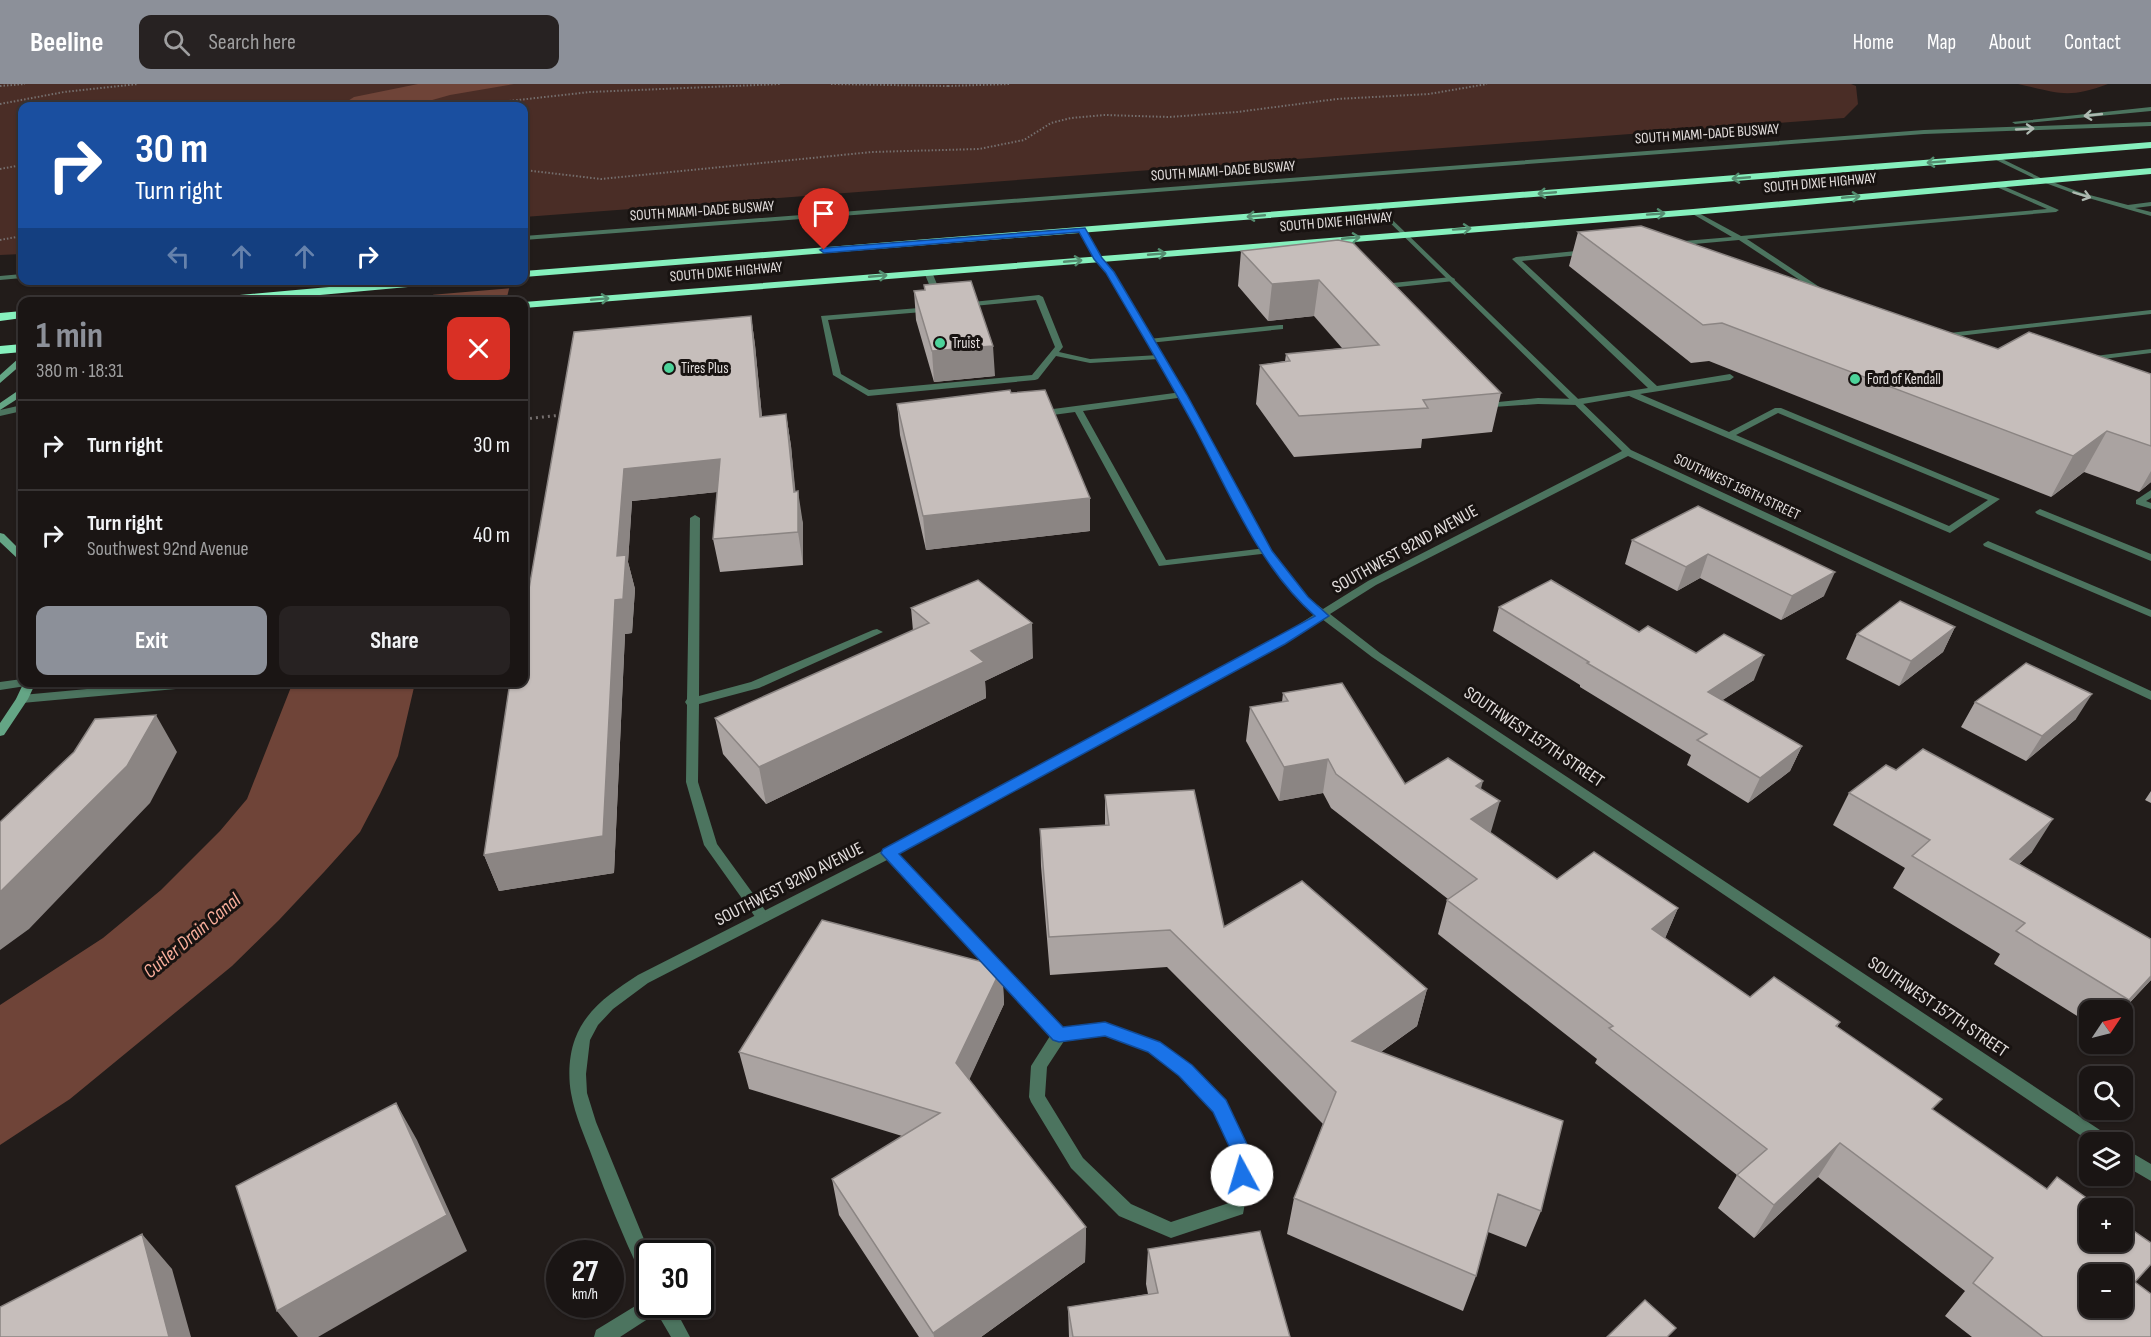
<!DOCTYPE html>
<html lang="en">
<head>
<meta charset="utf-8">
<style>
	:root { --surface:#1a1514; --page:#272222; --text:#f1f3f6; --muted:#9f9fa0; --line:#383434; --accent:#8c9099 }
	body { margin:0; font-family:"Sofia Sans Condensed",sans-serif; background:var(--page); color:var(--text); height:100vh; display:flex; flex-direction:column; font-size:22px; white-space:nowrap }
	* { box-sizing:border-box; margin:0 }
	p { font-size:20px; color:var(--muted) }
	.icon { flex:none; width:33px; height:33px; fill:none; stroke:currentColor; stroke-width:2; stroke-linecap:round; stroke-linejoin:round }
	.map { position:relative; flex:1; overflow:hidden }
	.sheet { position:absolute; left:18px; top:213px; width:510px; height:390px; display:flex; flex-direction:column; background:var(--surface); border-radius:12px; box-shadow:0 2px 4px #0004,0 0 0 2px var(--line) }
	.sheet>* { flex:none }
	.top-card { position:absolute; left:18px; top:18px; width:510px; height:183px; border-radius:12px; box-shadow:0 2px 4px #0004,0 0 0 2px var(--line); background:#1a4fa0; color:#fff; overflow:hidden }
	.needle { width:39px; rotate:55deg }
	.tools { position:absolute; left:2079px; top:916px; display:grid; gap:12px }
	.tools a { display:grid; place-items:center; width:54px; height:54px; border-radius:12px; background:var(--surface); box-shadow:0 2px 4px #0004,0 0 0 2px var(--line); font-size:30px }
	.speed { position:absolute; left:546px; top:1156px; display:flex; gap:12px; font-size:30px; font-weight:700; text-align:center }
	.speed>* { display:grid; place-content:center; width:78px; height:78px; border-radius:50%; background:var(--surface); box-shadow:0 2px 4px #0004,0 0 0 2px var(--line); line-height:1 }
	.speed small { font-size:15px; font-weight:400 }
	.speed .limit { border:3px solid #111; border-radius:9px; background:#fff; color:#111 }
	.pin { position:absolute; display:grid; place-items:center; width:51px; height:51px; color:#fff; margin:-62px -26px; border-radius:50% 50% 50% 0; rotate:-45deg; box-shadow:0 0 6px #0007 }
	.pin .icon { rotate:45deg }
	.me { position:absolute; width:66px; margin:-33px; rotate:354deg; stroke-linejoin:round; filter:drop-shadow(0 0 4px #0008) }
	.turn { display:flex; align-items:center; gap:21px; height:126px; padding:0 18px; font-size:27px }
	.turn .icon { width:78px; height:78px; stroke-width:2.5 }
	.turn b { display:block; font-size:42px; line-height:51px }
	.lanes { display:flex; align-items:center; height:57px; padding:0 18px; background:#0003; justify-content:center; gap:30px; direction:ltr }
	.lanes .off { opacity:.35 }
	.round { display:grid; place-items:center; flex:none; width:63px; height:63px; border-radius:12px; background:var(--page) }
	.headline { display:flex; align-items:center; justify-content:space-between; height:102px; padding:0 18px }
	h1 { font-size:36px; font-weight:700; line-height:45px; color:var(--accent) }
	.action { display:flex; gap:12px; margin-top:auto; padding:12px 18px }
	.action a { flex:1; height:69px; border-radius:12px; background:var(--accent); color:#fff; font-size:24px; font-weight:700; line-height:69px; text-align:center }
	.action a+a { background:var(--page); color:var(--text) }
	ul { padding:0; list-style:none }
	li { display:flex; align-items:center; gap:18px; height:90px; padding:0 18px; border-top:2px solid var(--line) }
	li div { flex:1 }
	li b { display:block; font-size:22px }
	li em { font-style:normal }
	header { display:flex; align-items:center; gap:36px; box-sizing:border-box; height:84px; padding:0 30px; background:var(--accent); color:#fff }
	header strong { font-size:28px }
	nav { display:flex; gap:33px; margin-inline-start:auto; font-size:21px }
	.search { width:420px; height:54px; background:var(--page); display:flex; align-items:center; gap:15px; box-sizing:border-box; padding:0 21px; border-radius:12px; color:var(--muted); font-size:22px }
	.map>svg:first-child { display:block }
</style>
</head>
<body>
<header>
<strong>Beeline</strong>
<div class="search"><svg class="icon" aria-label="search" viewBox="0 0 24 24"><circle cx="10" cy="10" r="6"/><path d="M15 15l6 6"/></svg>Search here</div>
<nav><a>Home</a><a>Map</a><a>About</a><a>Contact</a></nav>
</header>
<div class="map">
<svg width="2151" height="1253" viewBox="0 0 2151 1253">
	<rect width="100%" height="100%" fill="#221c1a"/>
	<path fill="#4a2d26" d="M0 0H1851L1856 2 1858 20 1844 34 524 133V22H22V170L0 171Z
		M2018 0H2108C2068 15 2058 9 2018 0Z"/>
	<path fill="#6f4438" d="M418 0H514L450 11 411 22H340L354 13Z
		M437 197H511L506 217 431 218Z
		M293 598 415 599 398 672 380 710 360 748 324 788 279 836 232 882 70 1015 0 1061V921L103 854 161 806 220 747 247 715Z"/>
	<path fill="#221c1a" d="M434 196H514L512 204 430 211Z"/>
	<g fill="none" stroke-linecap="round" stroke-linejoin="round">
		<path stroke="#756f6e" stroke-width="2" stroke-dasharray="1.5 2" stroke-linecap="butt" d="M831 0 948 2
			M0 2 25 0
			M948 2 1011 0
			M0 20 64 8 138 0
			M464 22 590 8 781 0
			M0 85 22 81
			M524 86 601 95 872 68 979 65 1024 56 1051 39 1071 34 1105 31 1169 33 1237 28 1337 15 1429 10 1487 0
			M0 156 22 152"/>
		<path stroke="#756f6e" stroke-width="3" stroke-dasharray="2 4" stroke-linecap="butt" d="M524 335 562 331"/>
		<path fill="#4c745f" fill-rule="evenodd" d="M2151 23V27L2015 40 2012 38Z
			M2151 38V42L1924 50 524 156V152L1924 46Z
			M2042 94 2082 109 2128 121 2151 118V122L2135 124 2151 128V132L2078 111 2040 97 2039 96Z
			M1994 98 2059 126 2056 128 1747 155 1824 206V210H1821L1739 156 1672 162 1668 160 1672 158 1732 153 1691 129 1690 128 1693 126 1741 152 2047 125 1992 101V99Z
			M1586 166H1589V170L1522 177 1657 302 1730 290 1734 293 1730 296 1640 310 1729 348 1775 324H1781L2000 415 1950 449 1629 312 1577 321 1538 320 1493 323 1482 310 1483 308H1489L1498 318 1538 314 1577 315 1648 304 1512 175 1516 173ZM1778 329 1988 416 1949 442 1736 351Z
			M925 186 932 188 943 215 942 217 935 215 924 188Z
			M22 190V194L0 196V192Z
			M1451 193 1455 195 1454 197 1389 204 1385 206 1379 202 1383 200Z
			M1039 211 1043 213 1063 263 1059 268 1090 275 1159 271 1163 273 1159 275 1090 279 1056 272 1038 295 1035 296 868 312 833 291 821 232 931 223H934V227L828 236 841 290 869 306 1032 291 1055 263 1036 216 963 223 959 221 963 219Z
			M2151 226V230L1941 254 1937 252 1941 250Z
			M1280 241H1283V245L1149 259 1145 257 1149 255Z
			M2151 265V269L2087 277 2083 275 2087 273Z
			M1182 308 1185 309V313L1083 327 1166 476 1266 464 1271 467 1270 469 1159 482 1075 328 1038 333 1034 330 1038 327Z
			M22 321V327L0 332V326Z
			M2151 406V414L2146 417 2151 419V425L2136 420V416Z
			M2040 425 2151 470V477L2037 430 2035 428Z
			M695 431 700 434 699 612 751 598 873 546 877 545 883 548 759 604 699 620 698 698 717 760 770 833 768 837 763 838 758 837 704 761 686 698 687 621 685 618 687 615 690 434Z
			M1988 457 2151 526V533L1984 462 1983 460Z
			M163 598 204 599 198 603 22 619 16 615 22 611Z"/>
		<path fill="#4c745f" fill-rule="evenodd" d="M1992 72H1996L2045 96 2040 97 1992 74Z
			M1377 121 1631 366 2151 607V616L1628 372 1376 501 1330 530 1380 569 2112 1054 2114 1059H2092L1372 573 1322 535 1284 559 898 770 1062 944 1105 939 1160 958 1192 982 1226 1017 1253 1075 1243 1130 1171 1154 1119 1132 1071 1084 1031 1018 1029 1013 1031 982 1050 952 887 776 648 899 613 925 598 941 590 956 586 990 587 1009 596 1038 650 1170V1199L644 1197C625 1157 608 1116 593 1075 585 1053 575 1032 571 1009 568 992 569 971 575 955 586 925 612 908 638 891L884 766 1276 555 1315 530 1300 518 1261 467 1178 311 1107 189 1094 175 1079 146 1080 145H1084L1101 174 1114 188 1186 311 1271 466 1308 514 1323 525 1368 497 1622 367 1375 124 1374 123ZM1105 951 1148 968 1180 992 1214 1027 1237 1075 1229 1119 1171 1138 1131 1120 1083 1074 1045 1012 1047 983 1064 957Z
			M22 595V598H32L26 602 0 606V598Z
			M2122 1063 2151 1080V1097L2122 1080Z
			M650 1213V1221H673L690 1253H671L657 1229 620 1253H594L596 1246Z"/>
		<path fill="#64a585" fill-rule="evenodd" d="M19 274H22V280L0 299V291Z
			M19 306H22V312L0 326V319Z
			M0 449 4 450 22 468V476L18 475 0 458Z
			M24 598H36L28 615 4 651 0 652V639L16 615Z"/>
		<path fill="#86f0bd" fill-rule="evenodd" d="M2151 58V64L524 193V187Z
			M2151 84V90L1693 131 524 224V218L1693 125Z
			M407 196H457L452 199 242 218H191L196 215Z
			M22 227V234L0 237V229Z
			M22 260V268L0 270V262Z"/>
	</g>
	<path fill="#aaa3a1" d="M1578 148 1998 265 2151 290V398L2139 408 2084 388 2051 413 1709 277 1691 279 1569 182Z
		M1338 156 1501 309 1492 348 1422 355 1421 364 1294 373 1256 320 1260 281 1285 277 1286 270 1342 264 1314 232 1268 237 1238 202 1241 167Z
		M924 201 995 292 934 298 916 236 914 207 924 206Z
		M751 232 755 261 762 333 786 330 791 362 795 408 803 440V481L720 488 713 455 717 408 632 417 628 478 635 505 632 549 625 550 614 789 499 807 484 771 524 598V533Z
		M897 320 1090 447 926 466 900 351Z
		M1698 422 1824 512 1781 536 1700 494 1677 507 1625 480 1632 456Z
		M1499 523 1639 548 1696 569 1754 596 1722 616 1802 662 1790 687 1748 719 1687 681 1691 671 1580 603V601L1493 547Z
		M911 524 1033 574 985 597 986 614 766 720 723 670 715 634 913 547Z
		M1955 543 1943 568 1899 602 1846 575 1857 550Z
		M1283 609 1405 700 1481 705 1491 749 1557 795 1678 824 1665 854 1750 913 1840 938 1837 943 1933 1026 2047 1105 2057 1093 2135 1198 2151 1253H1972L1945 1232 1965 1207 1818 1093 1754 1154 1718 1124 1737 1091 1595 979 1597 975 1438 850 1447 816 1448 815 1331 724 1323 709 1279 717 1246 657 1250 623 1282 618Z
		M1975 618 2076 635 2026 677 1961 643Z
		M2151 707V719L2145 716Z
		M1849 709 2032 768 2019 780 2151 855V896L2122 927H2090V940L1994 880 2000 870 1893 804 1905 784 1833 741Z
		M1105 711 1224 843 1427 905 1417 942 1381 968 1541 1127 1526 1163 1488 1148 1476 1192 1463 1227 1287 1150 1294 1114 1323 1040 1167 883 1050 891 1041 782 1040 745 1105 741Z
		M1002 883 1004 920 969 995 1086 1143 1085 1178 981 1253H919L839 1131 832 1095 902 1052 749 1005 739 968Z
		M1148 1165 1290 1253H1069L1068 1223 1148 1210 1146 1200Z"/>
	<path fill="#8b8583" d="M1319 196 1314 232 1268 237 1272 200Z
		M751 232 755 261 765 364 760 333Z
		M993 262 995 292 934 298 932 267Z
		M786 330 791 362 798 432V407L803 440V481L798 448Z
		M2107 347 2084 388 2051 413 2073 372Z
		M720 375 726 407 632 417 628 478 635 505 632 549 625 550 614 789 499 807 484 771 617 472 624 385Z
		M2151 387V398L2139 408Z
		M1090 414V447L926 466 923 432Z
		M1708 470 1700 494 1677 507 1686 483Z
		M1835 488 1824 512 1781 536 1792 512Z
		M1032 539 1033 574 985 597 986 614 766 720 759 683 971 567Z
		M1955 543 1943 568 1899 602 1911 577Z
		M1764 571 1754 596 1698 632 1708 608Z
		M2092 610 2076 635 2026 677 2042 652Z
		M156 631 177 668 150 719 29 845 0 866V808Z
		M1802 662 1790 687 1748 719 1760 694Z
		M1328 675 1323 709 1279 717 1284 683Z
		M1483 697 1474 731 1476 702Z
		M1500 717 1490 751 1471 735Z
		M2053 735 2032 768 1989 808 2010 775Z
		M1678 824 1663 859 1652 845Z
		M1002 883 1004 920 960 1016 956 979Z
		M2151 892V896L2147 900 2122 927H2120L2129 916Z
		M1427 905 1417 942 1344 994 1352 957Z
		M396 1019 417 1056 467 1167 318 1253H298L277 1227Z
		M1840 1059 1818 1093 1754 1154 1774 1121Z
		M1086 1143 1085 1178 981 1253H934L933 1249Z
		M142 1150 172 1185 191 1253H169Z"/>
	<path fill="#c6bebb" stroke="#8b8583" stroke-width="1.5" fill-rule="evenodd" d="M1641 142 1998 265 2029 248 2151 290V362L2107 347 2073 372 1722 239 1703 241 1578 148Z
		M1338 156 1353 159 1501 309 1423 316 1428 324 1299 332 1260 281 1290 277 1286 270 1379 261 1319 196 1272 200 1241 167Z
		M971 197 993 262 932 267 914 207 925 206 924 201Z
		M751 232 760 333 786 330 794 408 798 407V448L713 455 720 375 624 385 617 472 626 471 623 515 615 516 603 752 484 771 510 598H524V533L574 248Z
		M1010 306 1011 309 1045 306 1090 414 923 432 897 320Z
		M1698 422 1835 488 1792 512 1708 470 1686 483 1632 456Z
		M978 496 1032 539 971 567 984 578 759 683 715 634 929 539 911 524Z
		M1551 496 1639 548 1648 542 1696 569 1724 550 1764 571 1708 608 1802 662 1760 694 1697 656 1707 650 1587 579 1589 578 1499 523Z
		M1900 517 1955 543 1911 577 1857 550Z
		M2026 579 2092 610 2042 652 1975 618Z
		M1342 599 1405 700 1448 674 1483 697 1476 702 1500 717 1471 735 1557 795 1594 768 1678 824 1652 845 1750 913 1774 893 1840 938 1836 942 1942 1015 1932 1025 2047 1105 2057 1093 2102 1125H2090V1158H2122V1139L2151 1159V1180L2135 1198 2151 1210V1253H2043L1973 1199 1993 1174 1840 1059 1774 1121 1737 1091 1767 1065 1609 944 1613 942 1447 816 1477 795 1336 690 1328 675 1284 683 1250 623 1288 617 1283 609ZM2090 1191H2122V1224H2090Z
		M156 631 127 682 0 808V738L74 668 95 635Z
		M1923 665 2053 735 2010 775 2151 855V892L2129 916 2016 847 2025 839 1912 772 1930 756 1849 709 1886 681 1896 686Z
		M1194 706 1224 843 1302 797 1427 905 1352 957 1563 1037 1541 1127 1498 1110 1476 1192 1294 1114 1336 1008 1170 846 1049 853 1040 745 1109 741 1105 711Z
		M822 836 1002 883 956 979 1086 1143 933 1249 832 1095 940 1029 739 968Z
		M396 1019 447 1131 277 1227 236 1102Z
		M1260 1147 1290 1253H1073L1068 1223 1158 1209 1148 1165Z
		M142 1150 169 1253H0V1223Z
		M1645 1216 1676 1244 1667 1253H1607Z"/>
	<defs><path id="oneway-shaft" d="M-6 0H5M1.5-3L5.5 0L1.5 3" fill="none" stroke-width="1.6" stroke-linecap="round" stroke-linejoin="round" transform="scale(1.5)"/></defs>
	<g stroke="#aeb9b1">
		<use href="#oneway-shaft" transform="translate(2093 31) rotate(174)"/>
		<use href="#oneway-shaft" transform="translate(2025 45) rotate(-3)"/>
		<use href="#oneway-shaft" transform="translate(2082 111) rotate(17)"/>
	</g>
	<g stroke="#548d70">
		<use href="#oneway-shaft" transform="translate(1936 78) rotate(175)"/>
		<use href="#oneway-shaft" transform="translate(1741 94) rotate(175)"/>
		<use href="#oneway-shaft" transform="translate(1547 109) rotate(175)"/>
		<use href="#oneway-shaft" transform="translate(1851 113) rotate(-5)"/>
		<use href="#oneway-shaft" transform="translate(1656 130) rotate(-4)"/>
		<use href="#oneway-shaft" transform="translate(1256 132) rotate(175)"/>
		<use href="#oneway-shaft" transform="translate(1462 145) rotate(-4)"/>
		<use href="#oneway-shaft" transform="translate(1351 154) rotate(-5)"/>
		<use href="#oneway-shaft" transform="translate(1157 170) rotate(-5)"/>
		<use href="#oneway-shaft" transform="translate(1073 177) rotate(-5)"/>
		<use href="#oneway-shaft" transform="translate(878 192) rotate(-5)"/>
		<use href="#oneway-shaft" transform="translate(600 215) rotate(-5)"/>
	</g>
	<path fill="#1a73e8" stroke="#114b97" stroke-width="1.5" d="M1085 144 1102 174 1114 188 1187 311 1272 467 1308 513 1329 532 1285 560 899 770 1063 943 1105 938 1160 958 1192 981 1226 1016 1254 1075 1249 1097 1242 1100 1235 1097 1232 1091 1235 1075 1213 1028 1179 992 1148 968 1105 952 1059 958 1053 956 881 769 883 765 1315 532C1259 483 1229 408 1195 344 1167 292 1136 241 1106 189L1094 175 1079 148 824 169 820 166 824 164Z"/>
	<g fill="#4dd39a" stroke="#181311" stroke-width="2">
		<circle cx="940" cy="259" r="6"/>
		<circle cx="669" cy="284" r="6"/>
		<circle cx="1855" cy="295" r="6"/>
	</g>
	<g text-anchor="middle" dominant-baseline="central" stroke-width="6" stroke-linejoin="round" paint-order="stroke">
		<g font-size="15" fill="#e3dedd" stroke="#181311">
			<text transform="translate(1707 50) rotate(-4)">SOUTH MIAMI-DADE BUSWAY</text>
			<text transform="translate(1223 87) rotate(-4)">SOUTH MIAMI-DADE BUSWAY</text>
			<text transform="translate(1820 99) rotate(-5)">SOUTH DIXIE HIGHWAY</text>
			<text transform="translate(702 127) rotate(-4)">SOUTH MIAMI-DADE BUSWAY</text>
			<text transform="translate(1336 138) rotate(-5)">SOUTH DIXIE HIGHWAY</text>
			<text transform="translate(726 188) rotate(-5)">SOUTH DIXIE HIGHWAY</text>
			<text transform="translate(1737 403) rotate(25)">SOUTHWEST 156TH STREET</text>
		</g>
		<g font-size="15" fill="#e3dedd" stroke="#181311" text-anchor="start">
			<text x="952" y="259">Truist</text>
			<text x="681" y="284">Tires Plus</text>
			<text x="1867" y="295">Ford of Kendall</text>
		</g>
		<g font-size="18" fill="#e3dedd" stroke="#181311">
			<text transform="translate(1405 465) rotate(-29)">SOUTHWEST 92ND AVENUE</text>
			<text transform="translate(1534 653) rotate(34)">SOUTHWEST 157TH STREET</text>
			<text transform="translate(789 800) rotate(-27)">SOUTHWEST 92ND AVENUE</text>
			<text transform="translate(1938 923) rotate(34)">SOUTHWEST 157TH STREET</text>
		</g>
		<g font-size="20" font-style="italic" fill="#f9ae9b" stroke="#181311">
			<text transform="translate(192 852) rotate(-40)">Cutler Drain Canal</text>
		</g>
	</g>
</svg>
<div class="tools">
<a><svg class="needle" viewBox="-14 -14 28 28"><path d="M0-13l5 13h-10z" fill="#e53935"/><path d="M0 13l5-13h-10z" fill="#9f9fa0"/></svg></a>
<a><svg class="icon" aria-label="search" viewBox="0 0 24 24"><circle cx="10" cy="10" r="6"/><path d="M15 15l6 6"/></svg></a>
<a><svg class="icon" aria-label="layers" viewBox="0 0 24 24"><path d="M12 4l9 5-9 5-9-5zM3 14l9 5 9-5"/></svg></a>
<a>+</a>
<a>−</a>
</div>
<div class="speed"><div>27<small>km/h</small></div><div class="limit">30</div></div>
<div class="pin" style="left:824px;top:166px;background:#d93025"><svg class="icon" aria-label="arrive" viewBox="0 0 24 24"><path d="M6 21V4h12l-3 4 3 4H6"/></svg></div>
<svg class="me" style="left:1242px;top:1091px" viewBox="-20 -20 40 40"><circle r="19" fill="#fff"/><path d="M0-13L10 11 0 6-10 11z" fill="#1a73e8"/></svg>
<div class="top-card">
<div class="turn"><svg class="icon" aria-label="right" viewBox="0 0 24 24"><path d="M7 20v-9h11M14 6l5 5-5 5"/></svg><div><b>30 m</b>Turn right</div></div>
<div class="lanes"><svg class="icon off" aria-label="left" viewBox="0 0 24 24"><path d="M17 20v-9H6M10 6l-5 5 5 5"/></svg><svg class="icon off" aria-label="ahead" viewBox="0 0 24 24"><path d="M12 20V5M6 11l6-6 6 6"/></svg><svg class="icon off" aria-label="ahead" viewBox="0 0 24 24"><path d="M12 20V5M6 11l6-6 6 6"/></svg><svg class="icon" aria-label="right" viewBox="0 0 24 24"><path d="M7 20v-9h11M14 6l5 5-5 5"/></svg></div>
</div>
<section class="sheet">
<div class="headline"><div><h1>1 min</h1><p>380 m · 18:31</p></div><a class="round" style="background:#d93025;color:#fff"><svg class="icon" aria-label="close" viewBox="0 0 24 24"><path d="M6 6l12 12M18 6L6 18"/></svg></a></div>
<ul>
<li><svg class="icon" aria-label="right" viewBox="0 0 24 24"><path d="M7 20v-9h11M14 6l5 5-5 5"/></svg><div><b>Turn right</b></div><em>30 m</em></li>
<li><svg class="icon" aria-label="right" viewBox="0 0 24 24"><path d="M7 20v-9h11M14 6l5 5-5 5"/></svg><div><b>Turn right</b><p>Southwest 92nd Avenue</p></div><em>40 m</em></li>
</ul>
<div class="action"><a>Exit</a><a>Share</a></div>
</section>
</div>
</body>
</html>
